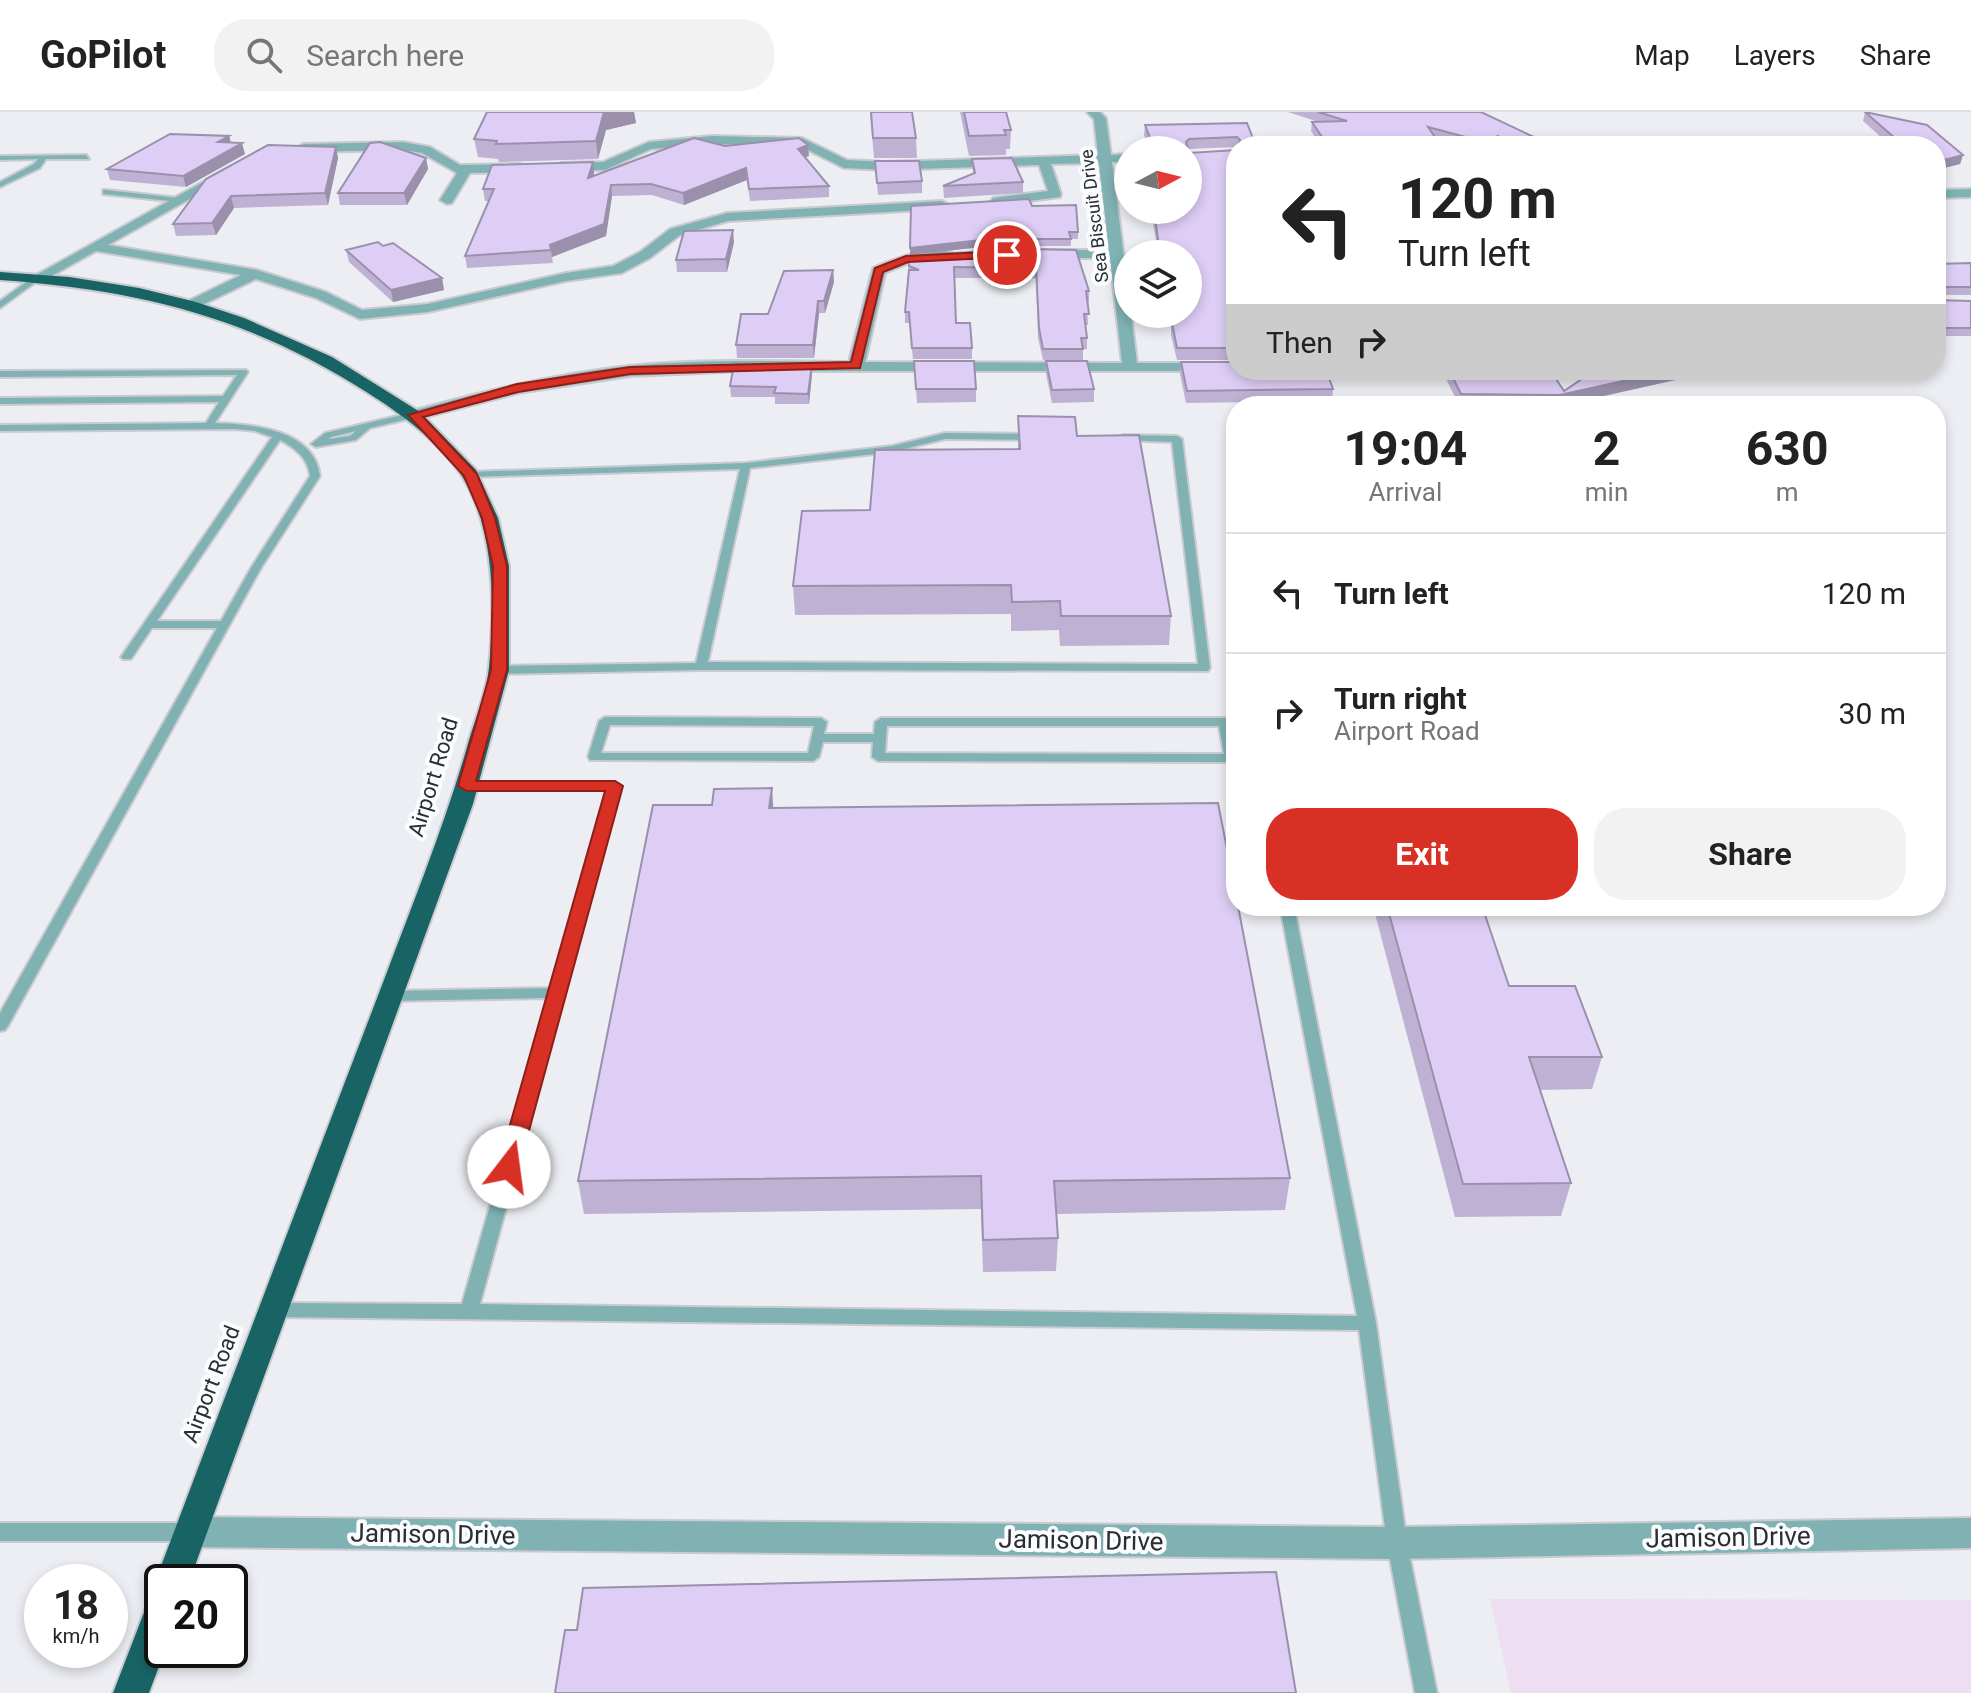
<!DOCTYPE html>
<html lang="en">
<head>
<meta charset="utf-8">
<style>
	:root { --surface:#fff; --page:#f2f2f2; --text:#222; --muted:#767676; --line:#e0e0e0; --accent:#d93025 }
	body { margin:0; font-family:Roboto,sans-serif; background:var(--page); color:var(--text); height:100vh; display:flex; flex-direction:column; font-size:30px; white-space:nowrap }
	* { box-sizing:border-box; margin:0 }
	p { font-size:26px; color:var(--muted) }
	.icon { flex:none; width:44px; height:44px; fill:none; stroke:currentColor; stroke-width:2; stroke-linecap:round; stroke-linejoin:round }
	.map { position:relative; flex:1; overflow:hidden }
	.sheet { position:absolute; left:1226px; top:284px; width:720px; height:520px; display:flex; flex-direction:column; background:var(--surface); border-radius:32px; box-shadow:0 4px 12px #0003 }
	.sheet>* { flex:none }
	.hud { position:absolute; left:1226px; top:24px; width:720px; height:244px; border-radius:32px; box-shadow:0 4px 12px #0003; background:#fff; color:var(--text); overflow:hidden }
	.needle { width:52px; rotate:83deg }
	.buttons { position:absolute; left:1114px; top:24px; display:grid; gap:16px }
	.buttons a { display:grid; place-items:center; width:88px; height:88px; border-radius:50%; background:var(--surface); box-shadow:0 4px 12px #0003; font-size:40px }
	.speed { position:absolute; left:24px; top:1452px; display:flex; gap:16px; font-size:40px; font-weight:700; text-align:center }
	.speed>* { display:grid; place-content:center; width:104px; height:104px; border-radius:50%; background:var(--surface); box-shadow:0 4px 12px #0003; line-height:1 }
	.speed small { font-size:20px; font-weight:400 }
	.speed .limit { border:4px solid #111; border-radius:12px; background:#fff; color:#111 }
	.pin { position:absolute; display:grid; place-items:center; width:68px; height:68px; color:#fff; margin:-34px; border:4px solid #fff; border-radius:50%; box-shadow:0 2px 8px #0007 }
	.me { position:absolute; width:88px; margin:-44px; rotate:15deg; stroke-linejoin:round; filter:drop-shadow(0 0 6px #0008) }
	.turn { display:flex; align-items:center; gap:28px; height:168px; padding:0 40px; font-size:36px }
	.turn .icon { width:104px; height:104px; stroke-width:2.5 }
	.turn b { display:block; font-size:56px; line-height:68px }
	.then { display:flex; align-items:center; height:76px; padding:0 40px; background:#0003; gap:16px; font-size:30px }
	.eta { display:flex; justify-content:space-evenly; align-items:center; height:136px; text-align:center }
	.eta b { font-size:48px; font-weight:700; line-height:56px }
	.button { display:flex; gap:16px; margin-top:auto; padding:16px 40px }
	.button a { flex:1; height:92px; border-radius:32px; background:var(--accent); color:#fff; font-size:32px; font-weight:700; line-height:92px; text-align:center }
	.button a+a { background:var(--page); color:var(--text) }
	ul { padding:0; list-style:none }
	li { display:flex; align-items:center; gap:24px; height:120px; padding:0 40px; border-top:2px solid var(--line) }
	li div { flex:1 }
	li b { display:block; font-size:30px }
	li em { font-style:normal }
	header { display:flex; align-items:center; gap:48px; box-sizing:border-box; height:112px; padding:0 40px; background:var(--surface); border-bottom:2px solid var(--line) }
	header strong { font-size:38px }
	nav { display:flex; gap:44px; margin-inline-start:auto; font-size:28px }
	.search { width:560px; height:72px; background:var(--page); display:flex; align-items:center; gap:20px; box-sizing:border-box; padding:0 28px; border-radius:32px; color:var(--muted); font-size:30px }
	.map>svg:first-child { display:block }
</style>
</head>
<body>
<header>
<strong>GoPilot</strong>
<div class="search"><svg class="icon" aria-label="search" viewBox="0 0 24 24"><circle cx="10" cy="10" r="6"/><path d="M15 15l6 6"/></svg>Search here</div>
<nav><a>Map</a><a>Layers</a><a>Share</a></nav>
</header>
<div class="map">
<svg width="1971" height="1581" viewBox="0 0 1971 1581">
	<rect width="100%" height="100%" fill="#eceef3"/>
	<path fill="#eddef1" d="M1490 1487 1971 1488V1581H1511Z"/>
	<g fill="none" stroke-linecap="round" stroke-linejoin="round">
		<defs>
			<path id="lane" d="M86 43 89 47H46L40 56 0 75V70L34 52 38 47 0 48V44Z
				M106 78 179 86 183 88 179 90 103 82V78Z
				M33 165 40 167 0 196V189Z
				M246 258 248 260 215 311C252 312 314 317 320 364L261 456 8 914 5 918 0 919V901L217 516H152L131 547H123L121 545 272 325 255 319 235 317 0 319V313L206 311 219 290 0 292V286L223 284 237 263 0 265V259ZM280 328C295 336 308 346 310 364L251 456 221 509H157Z
				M414 300 417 301V305L370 316 356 328 316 335 311 332 325 321ZM356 319 350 324 329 327 331 325Z
				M945 321 1035 322 1040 325 1035 328 945 327 892 340 750 356 708 550 1198 552 1172 330 1121 328V324L1124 323 1177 324 1182 327 1210 556 1208 559 701 558 499 562 493 558 499 554 696 551 740 357 470 365 466 364V360L746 351 892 334Z
				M605 605 821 606 827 610 824 622H874L875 610 881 606H1225L1231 610 1236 648 1231 650 878 649 872 645 873 630H823L819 645 813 649 590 648 588 645 599 609ZM610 613 814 614 808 641H601ZM887 614H1219L1224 642 885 641Z
				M467 670H615L621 674 480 1192 1357 1204 1280 794H1294L1376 1211 1407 1431 1437 1581H1415L1387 1431 1359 1218 273 1205 267 1203 264 1198 267 1193 273 1191 462 1192 549 886 390 889 383 884 390 879 551 876 607 678 462 677 461 674 462 671Z
				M0 1411H190L197 1414 200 1420 197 1426 190 1429H0Z"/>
			<path id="street" d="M1087 0H1100L1106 6 1111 43 1128 42V50H1112L1128 178V202H1131L1137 251H1236V258L1242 259H747L630 264 518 281 414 308 406 303 408 300C481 280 554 262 629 254 702 247 776 249 849 250L873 156C892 148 938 130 955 143L953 146 909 151 885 161 865 250 1122 251 1110 146H1044L1037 142 1044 138H1109L1099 51 1051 52 1061 82 1060 85 998 93 991 89 993 86 1048 79 1039 53 886 58 844 56 800 34 712 32 651 37 605 58 561 59 555 55 561 51 603 50 649 30 712 24 802 26 847 48 886 50 1098 43 1094 7Z
				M403 30 430 35 460 53 520 52 526 56 520 60 470 61 452 91 447 92 440 88 457 61 422 41 403 38 303 40 297 36 303 32Z
				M228 56 232 57V63L108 133 257 158 326 180 362 198 428 192 566 161 613 154 640 140 670 117 727 101 942 89 949 93 942 97 728 109 680 123 650 146 622 161 566 169 428 200 360 207 316 186 256 167 196 196H186V190L241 163 96 139 41 170 36 171 29 167Z
				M1971 77V85L1936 86V78Z
				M190 1405 1397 1415 1971 1406V1436L1397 1447 190 1435 178 1431 173 1420 178 1409Z"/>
			<path id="highway" d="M0 160 69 165 139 176 196 190 244 206 332 245 420 300 476 358 498 406 509 454V558L473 692 189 1470H162V1538H165L149 1581H113L150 1485 160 1481 155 1470C231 1269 307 1069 384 868 414 788 446 710 469 628 476 605 487 579 489 555 495 496 495 416 462 364 442 332 400 301 368 281 249 205 140 178 0 168Z"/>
		</defs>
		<use href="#lane" stroke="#c9cbd0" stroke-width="4"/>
		<use href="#street" stroke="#c9cbd0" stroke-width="4"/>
		<use href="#highway" stroke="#c9cbd0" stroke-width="4"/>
		<use href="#lane" fill="#80b2b3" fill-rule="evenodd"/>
		<use href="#street" fill="#80b2b3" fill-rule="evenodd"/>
		<use href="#highway" fill="#186465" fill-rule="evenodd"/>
	</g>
	<path fill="#bfb1d4" d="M487 0H634L636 11 606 18 598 47 499 50 498 47 478 45 474 27Z
		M870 0H912L916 26 917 46H874Z
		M960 0H1006L1011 18 1010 37H1006V43L969 44Z
		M1288 0H1481L1553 34H1463L1436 27 1441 34H1321L1311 19 1312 10H1319Z
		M1865 0 1927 13 1963 43 1960 52 1936 58V34H1891L1863 9Z
		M1247 11 1256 34H1236V35L1188 37V38H1150L1144 23 1145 13Z
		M229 24 231 30 245 42 186 75 110 68 107 57Z
		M725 34 809 44 805 45 829 74V85L750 89 747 68 684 93 652 83 612 84 606 124 552 145 553 151 467 156 465 144 489 89H485L483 77 594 61V64Z
		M336 35 338 46 328 93 234 96 216 123 176 124 173 112 206 67Z
		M1236 38V248H1177L1171 223V214L1168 202H1188V142H1158L1151 98H1188L1189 41Z
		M426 46 428 57 407 93H340L338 81Z
		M972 47 1023 70V81L944 86 943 74 973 62Z
		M875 49 922 69V81L878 83Z
		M1032 94 1078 120V127H1071V134H990L910 143Z
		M734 130 727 160H677L676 148Z
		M1026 137 1089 179V190H1087L1088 213H1085L1087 226V237H1083V248H1043L1038 226 1036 166H955L956 211 972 236V247H913L909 211H905V200L909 148Z
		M346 138 442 166 444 178 393 190 349 150Z
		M1971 151V183H1936V152Z
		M833 158 834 170 825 201H819L814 246H737L736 233 768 202Z
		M1936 183V188L1971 189V224H1936Z
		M914 249 976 277V290L917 291Z
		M1046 249 1094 277V290L1052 291 1046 262Z
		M1181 250 1333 277 1332 289 1186 291 1180 262Z
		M1444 258H1550L1564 279 1595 258H1686L1684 266 1560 294 1459 293 1444 263Z
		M812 262 809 292H775V285H731L730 274Z
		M1018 304 1077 324 1171 504 1169 533 1060 534 1059 518 1011 519V502L795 503 793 474 870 398 1018 337Z
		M773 696 1290 1066 1285 1098 1056 1102 1058 1126 1056 1159 983 1160 981 1097 584 1102 578 1069Z
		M1373 794H1482L1509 874 1602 945 1592 977 1540 978 1571 1071 1561 1104 1455 1105Z"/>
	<path fill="#9b90ac" d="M604 0H634L636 11 606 18 598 47 596 29Z
		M229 24 232 35 218 30Z
		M1498 24 1496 33 1484 34V30Z
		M242 31 245 42 186 75 183 64Z
		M808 33 809 44 798 48V37Z
		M336 35 338 46 328 93 325 81Z
		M1963 43 1960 52 1936 58V50Z
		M426 46 428 57 407 93 404 81Z
		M593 50 594 61 590 78 588 66Z
		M746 56 747 68 684 93 683 81Z
		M611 73 612 84 606 124 552 145 550 133Z
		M231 84 234 96 216 123 212 111Z
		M733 118 734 130 727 160 726 147Z
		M990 127V134L910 143V136Z
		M833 158 834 170 825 201 824 189Z
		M442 166 444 178 393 190 391 178Z
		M818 189 819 201 814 246 813 233Z
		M812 252V262L809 292 808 282Z
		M1672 258H1686L1684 266 1558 294 1560 283Z
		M772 676 774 707 769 696Z"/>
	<path fill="#decef6" stroke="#9b90ac" stroke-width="2" d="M487 0H604L596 29 496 32 497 29 474 27Z
		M871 0H912L916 26H873Z
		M964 0H1006L1011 18H1004L1006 23 969 24Z
		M1318 0H1481L1553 34H1507L1498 24 1484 30 1428 15 1441 34H1328L1312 10 1347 9Z
		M1865 0 1927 13 1963 43 1936 50V34H1904Z
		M1247 11 1256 34H1239L1240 28 1237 25 1189 27 1186 30 1188 38H1155L1145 13Z
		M170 22 229 24 218 30 242 31 183 64 107 57Z
		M694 26 725 34 799 26 808 33 798 37 829 74 749 77 746 56 683 81 651 72 611 73 604 112 550 133 551 138 465 144 494 77H483L492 53 593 50 588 66Z
		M380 30 426 46 404 81H338L370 31Z
		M268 33 336 35 325 81 231 84 212 111 173 112 206 67Z
		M1188 38 1189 41 1236 38V236H1177L1172 211H1174L1172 202H1188V142H1160L1154 98H1188Z
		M1012 46 1023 70 943 74 975 61 972 47Z
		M875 49H919L922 69 877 71Z
		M1029 87 1032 94 1076 93 1078 120H1069L1071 127H990L910 136 911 94Z
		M733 118 726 147 676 148 684 119Z
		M378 130 383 134 393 131 442 166 391 178 346 138Z
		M1026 137 1076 138 1089 179H1086L1089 202H1084L1087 226H1081L1083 237H1043L1039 216 1036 156 954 155 956 211H970L972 236H912L909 200H905L909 158H919L909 154V148L933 142Z
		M1971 151V175H1939L1936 178V152Z
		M833 158 824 189H818L813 233H736L741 202H768L784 159Z
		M1936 183V188L1971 189V216H1936Z
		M914 249H974L976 277H916Z
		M1046 249H1087L1094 277 1052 278Z
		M1181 250H1236V258H1326L1333 277 1187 279Z
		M734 252H812L808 282 774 281 776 275 730 274Z
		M1449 258H1550L1564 279 1595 258H1672L1560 283 1461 282Z
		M1018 304 1075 305 1077 324 1139 323 1171 504H1061L1060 489 1012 490 1011 473 793 474 802 399 870 398 875 338 1020 337Z
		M772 676 769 696 1218 691 1236 783V794H1238L1290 1066 1054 1069 1058 1126 983 1128 981 1064 578 1069 653 693H712L714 677Z
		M1387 794H1482L1509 874H1575L1602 945H1529L1571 1071 1463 1072Z
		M1276 1460 1296 1581H555L565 1518H577L583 1476Z"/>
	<path fill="#d93025" stroke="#8d1f18" stroke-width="2" d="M1007 139 1012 143 1010 145 908 150 883 160 860 256 630 262 518 280 423 305 477 362 495 406 507 454V558L476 669H615L623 674 519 1055 516 1060H501L498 1055 605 679H467L458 674 491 558 493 454 482 406 464 364 408 303 517 272 630 255 851 250 875 156 906 144Z"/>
	<g text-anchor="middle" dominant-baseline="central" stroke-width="8" stroke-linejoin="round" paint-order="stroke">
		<g font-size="18" fill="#2b2d2e" stroke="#fafcff">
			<text transform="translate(1094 104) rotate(-97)">Sea Biscuit Drive</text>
		</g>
		<g font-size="22" fill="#2b2d2e" stroke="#fafcff">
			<text transform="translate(433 665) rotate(-73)">Airport Road</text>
			<text transform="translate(211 1272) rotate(-69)">Airport Road</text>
		</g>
		<g font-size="26" fill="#2b2d2e" stroke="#fafcff">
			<text transform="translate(433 1422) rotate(1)">Jamison Drive</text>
			<text transform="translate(1728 1425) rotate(-1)">Jamison Drive</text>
			<text transform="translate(1081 1428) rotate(1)">Jamison Drive</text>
		</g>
	</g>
</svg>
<div class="buttons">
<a><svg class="needle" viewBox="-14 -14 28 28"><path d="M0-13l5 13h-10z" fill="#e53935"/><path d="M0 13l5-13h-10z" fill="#767676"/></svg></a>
<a><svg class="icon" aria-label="layers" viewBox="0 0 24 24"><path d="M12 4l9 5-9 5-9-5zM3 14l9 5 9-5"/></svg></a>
</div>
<div class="speed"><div>18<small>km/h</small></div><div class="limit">20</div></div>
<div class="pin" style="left:1007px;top:143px;background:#d93025"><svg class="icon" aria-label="arrive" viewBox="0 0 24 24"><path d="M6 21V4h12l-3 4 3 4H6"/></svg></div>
<svg class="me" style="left:509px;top:1055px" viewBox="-20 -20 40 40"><circle r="19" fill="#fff"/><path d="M0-13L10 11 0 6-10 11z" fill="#d93025"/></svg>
<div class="hud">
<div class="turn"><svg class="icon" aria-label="left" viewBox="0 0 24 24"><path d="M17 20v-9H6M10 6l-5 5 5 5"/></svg><div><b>120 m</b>Turn left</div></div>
<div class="then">Then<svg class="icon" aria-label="right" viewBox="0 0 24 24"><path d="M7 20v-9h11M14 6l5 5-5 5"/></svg></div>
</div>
<section class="sheet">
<div class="eta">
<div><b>19:04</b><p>Arrival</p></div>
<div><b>2</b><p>min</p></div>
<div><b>630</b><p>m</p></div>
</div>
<ul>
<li><svg class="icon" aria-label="left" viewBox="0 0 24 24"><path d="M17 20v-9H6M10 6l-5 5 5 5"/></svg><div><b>Turn left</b></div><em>120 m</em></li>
<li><svg class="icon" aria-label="right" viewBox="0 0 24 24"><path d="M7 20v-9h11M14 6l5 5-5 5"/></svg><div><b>Turn right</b><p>Airport Road</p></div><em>30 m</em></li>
</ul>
<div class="button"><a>Exit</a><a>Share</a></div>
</section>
</div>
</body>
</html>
